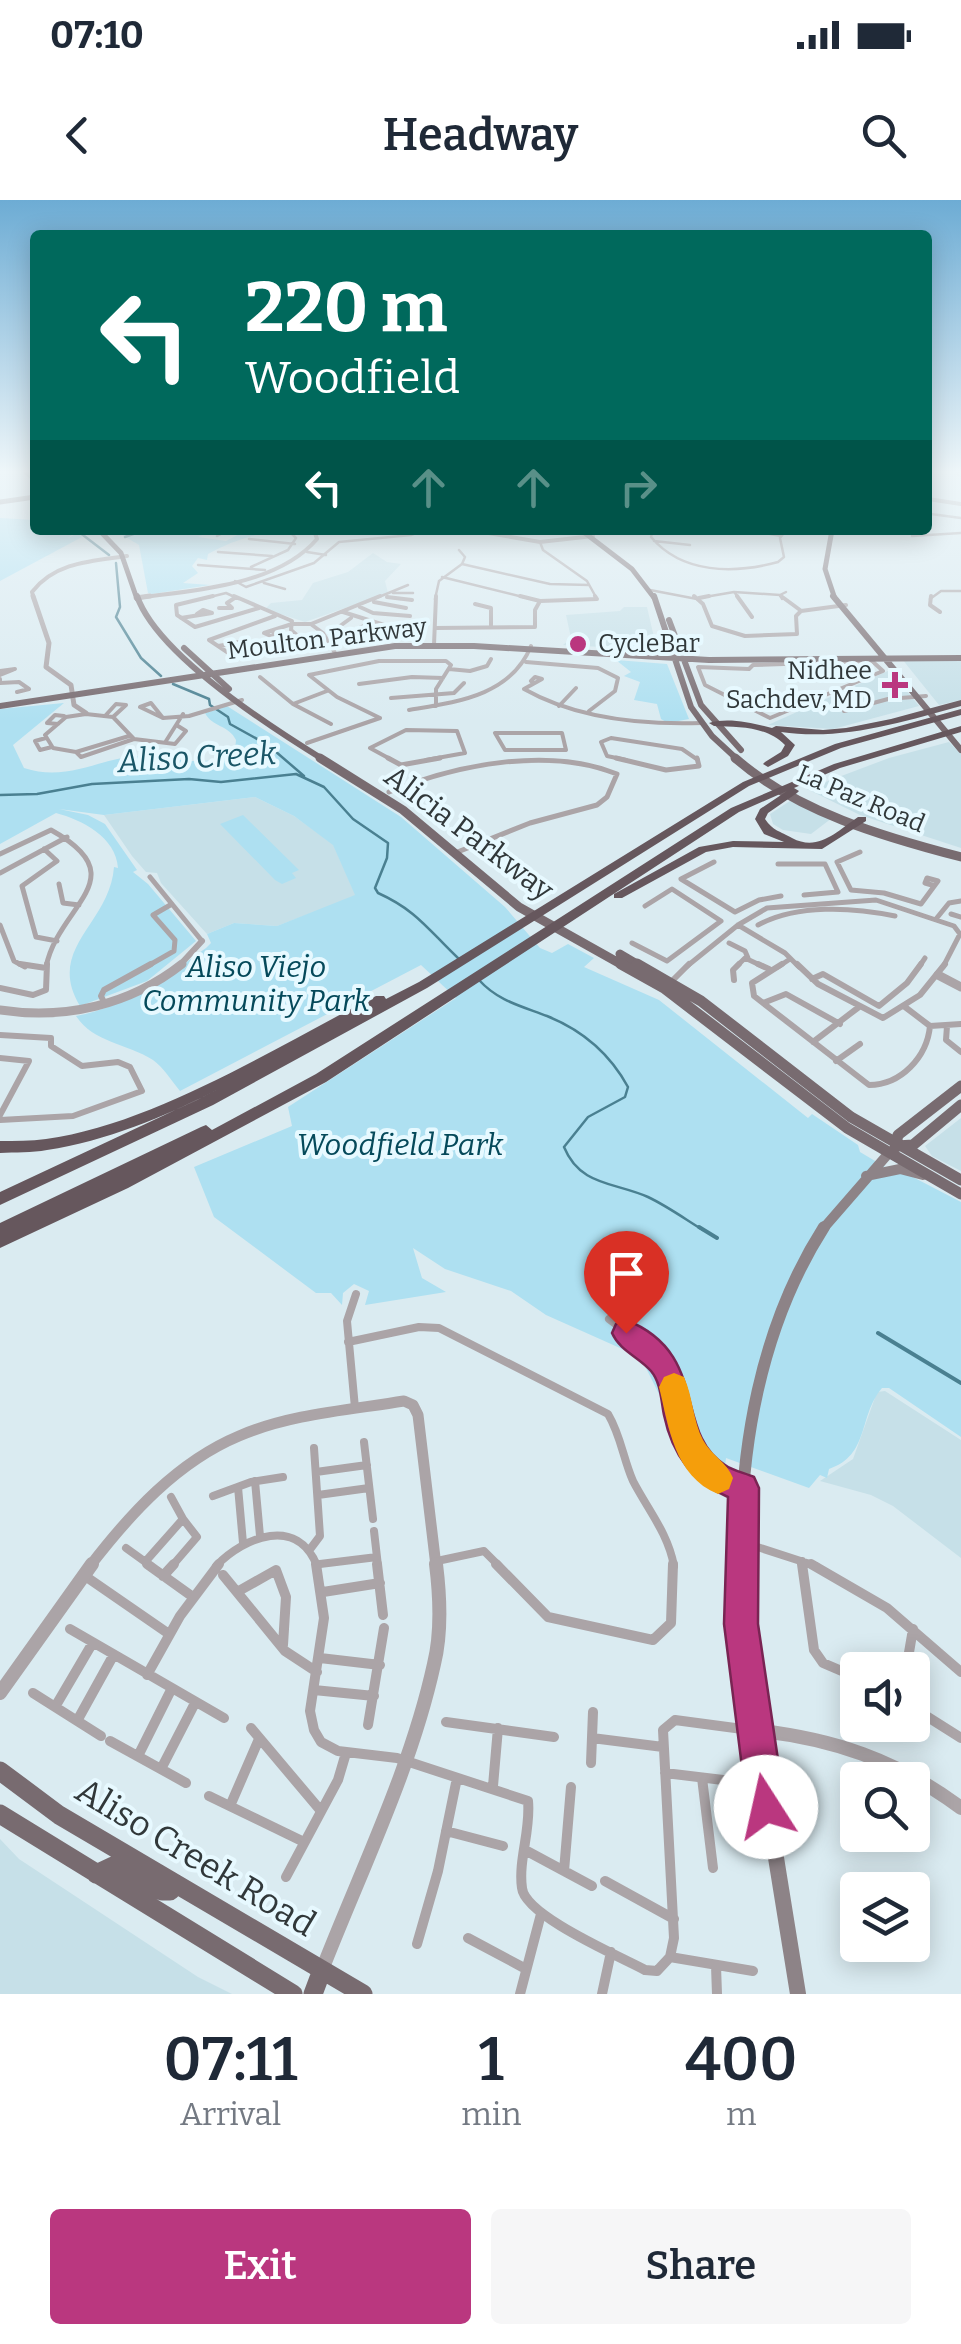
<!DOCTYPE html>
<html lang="en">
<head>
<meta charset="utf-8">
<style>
	:root { --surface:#fff; --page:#f6f6f7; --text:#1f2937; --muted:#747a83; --accent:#ba377f }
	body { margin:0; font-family:Bitter,serif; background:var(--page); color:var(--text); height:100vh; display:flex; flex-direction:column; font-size:38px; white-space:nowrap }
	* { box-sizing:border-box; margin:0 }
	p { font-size:32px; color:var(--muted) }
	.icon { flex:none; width:55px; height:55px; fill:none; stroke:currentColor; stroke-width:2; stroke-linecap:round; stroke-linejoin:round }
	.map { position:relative; height:1794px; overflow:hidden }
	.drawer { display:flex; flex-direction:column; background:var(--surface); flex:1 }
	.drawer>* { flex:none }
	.guide { position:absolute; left:30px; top:30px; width:902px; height:305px; border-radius:10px; box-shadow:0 5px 25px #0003; background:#00695c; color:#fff; overflow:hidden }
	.tools { position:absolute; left:840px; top:1452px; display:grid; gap:20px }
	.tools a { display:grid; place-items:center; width:90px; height:90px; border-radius:10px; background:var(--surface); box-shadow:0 5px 25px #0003; font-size:50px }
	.pin { position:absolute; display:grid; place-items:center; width:85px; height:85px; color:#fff; margin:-102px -42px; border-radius:50% 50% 50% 0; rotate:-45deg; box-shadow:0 0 10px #0007 }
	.pin .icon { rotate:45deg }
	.me { position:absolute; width:110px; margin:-55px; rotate:350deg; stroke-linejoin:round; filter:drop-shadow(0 0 8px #0008) }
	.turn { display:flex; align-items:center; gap:35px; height:210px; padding:0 50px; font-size:45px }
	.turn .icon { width:130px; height:130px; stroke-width:2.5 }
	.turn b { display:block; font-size:70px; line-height:85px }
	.lanes { display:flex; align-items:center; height:95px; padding:0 50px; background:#0003; justify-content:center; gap:50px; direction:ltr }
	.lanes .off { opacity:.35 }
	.eta { display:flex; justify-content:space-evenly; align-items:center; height:170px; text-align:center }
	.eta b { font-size:60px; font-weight:600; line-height:70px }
	.primary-button { display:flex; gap:20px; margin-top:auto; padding:20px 50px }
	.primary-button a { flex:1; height:115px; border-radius:10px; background:var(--accent); color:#fff; font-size:40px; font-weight:600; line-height:115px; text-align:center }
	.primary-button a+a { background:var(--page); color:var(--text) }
	.status { display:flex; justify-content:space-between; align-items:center; height:70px; padding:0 50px; background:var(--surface); direction:ltr }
	.status svg { height:28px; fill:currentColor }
	header { display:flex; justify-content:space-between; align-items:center; height:130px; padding:0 50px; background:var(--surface); font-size:45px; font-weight:600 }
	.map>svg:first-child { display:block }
</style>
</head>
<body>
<div class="status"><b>07:10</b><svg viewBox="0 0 49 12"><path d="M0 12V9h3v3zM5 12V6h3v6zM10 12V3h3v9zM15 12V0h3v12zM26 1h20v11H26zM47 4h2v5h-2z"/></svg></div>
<header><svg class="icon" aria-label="back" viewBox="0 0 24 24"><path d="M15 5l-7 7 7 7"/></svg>Headway<svg class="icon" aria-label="search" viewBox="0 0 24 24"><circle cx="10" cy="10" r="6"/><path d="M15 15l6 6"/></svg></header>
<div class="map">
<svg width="961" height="1794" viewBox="0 0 961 1794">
	<rect width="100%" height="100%" fill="#daebf1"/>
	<path fill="#c6e0e8" d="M373 353 387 362 401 364 385 381 388 393 305 422 265 409 271 403 302 400 313 383 348 372Z
		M624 407H647L656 446H642V449L563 445 571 438 566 415 620 411Z
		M902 459 961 461V500L939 505Z
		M890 470 919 506 833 529 768 525Z
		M949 542 961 554V648L860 615 807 589 889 558Z
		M255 597 294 616 333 644 356 696 277 726 234 723 207 734 161 683 157 673 146 672 132 656 104 615Z
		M793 599 832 618 811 634 783 630 773 624 770 614Z
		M961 918V971L932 956 925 946Z
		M885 1191 961 1240V1358L893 1306 871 1295 820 1281 853 1259 877 1192Z
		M0 1639 19 1659 198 1777 232 1794H0Z"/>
	<path fill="#aee0f1" d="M0 318 35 320V330H89L77 331 68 338 78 333 82 337 0 381Z
		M114 330H213L198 337 226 341 243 332 281 330C254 334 229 342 208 354L207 360 198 358 192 366 198 373 183 383 210 385 152 394 148 393 139 345Z
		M616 460 667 464 689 519 668 523 661 519 657 504 634 500 640 482 624 476 631 472Z
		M64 503 13 545 24 568C69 583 102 556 142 556 173 556 207 571 235 550L236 540C229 525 212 527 205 513L227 506 401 617 505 707 540 748 552 753 568 744 594 758 584 767 659 800 808 918 812 914 858 945 860 952 897 974H907L961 1002V1237L889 1188H882C858 1216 870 1255 829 1269L827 1278 820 1275 809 1288 726 1258 722 1293 680 1258 661 1198 645 1166 629 1152 546 1115 511 1091 445 1069 413 1048 422 1078 446 1092 365 1105 369 1091 354 1084 343 1093 342 1105 331 1093H316L214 1017 194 967 292 926 288 907 456 798 421 765 180 891C171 880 163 867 153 860 126 843 94 843 76 816 128 806 164 778 206 748L211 743 207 734 234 723 277 726 355 695 333 645 294 616 255 597 104 615 59 609 88 615 105 624 137 670 133 672 148 684 196 741 147 781 80 806C45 748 110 724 114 667L118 668C116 637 82 620 56 613L0 644V509Z
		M243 615 299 670 292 673 296 678 282 684 275 680 220 624Z"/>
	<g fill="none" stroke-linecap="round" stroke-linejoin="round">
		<path stroke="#4a8091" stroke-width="2.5" d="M79 332 109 355
			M125 337 144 330
			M116 363 120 407 116 417 141 458 161 476
			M173 484 209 499 210 505 228 517 230 524 268 545 304 576
			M0 595 37 594 92 584 189 579 221 582 296 574 324 587 353 619 388 643 387 658 375 688 378 693C418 711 429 731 460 760
			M479 780C498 801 521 806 547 816 582 830 610 854 628 887L625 897 588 917 564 947C580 986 614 982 648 997 667 1006 685 1019 703 1030"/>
		<path stroke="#4a8091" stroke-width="4" d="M699 1027 717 1038
			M878 1133 961 1183"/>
		<path stroke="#aba4a7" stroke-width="2.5" d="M958 271V275
			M931 314 961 318
			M653 330 651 337C682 374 734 374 778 362L784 357 780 338 786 330
			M748 330 781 336
			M217 336 229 330
			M912 336 961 333
			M249 339 295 344
			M654 341 690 345
			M540 342 543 350 587 381 597 399
			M218 352 272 356
			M307 352 326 355
			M462 364 550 384 589 385
			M198 365 265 370
			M251 367 288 350 296 338 288 330
			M442 377 531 399
			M235 381 246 387 314 363 339 342 411 335 416 333 413 330
			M264 383 285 389
			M650 390 697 399
			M393 393H413
			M735 393 739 399
			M387 397 401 399
			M699 398 734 392 780 395
			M202 399 226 393 239 399
			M374 399 408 385
			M435 399 439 381 462 364 465 357 459 350
			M782 399 780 395 786 392
			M930 399 941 391H961"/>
		<path stroke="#aba4a7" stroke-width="4" d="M213 396 176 405 177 415 195 427 259 408
			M234 396 292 421 291 430 306 443
			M520 396 540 401 597 399 595 396
			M694 396 703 404 712 426 745 436 797 434 796 416 801 411 846 405
			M737 396 752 417
			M781 396 800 410
			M931 396 930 405 940 412
			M387 397 412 400
			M699 398 709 396
			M374 402 406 408
			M475 404 491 408V426
			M360 407 373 413 410 416
			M219 408H232L227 403 236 397
			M343 412 397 429 386 428
			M275 416 209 440 227 452 306 443
			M181 418 212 413 203 410 197 414
			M312 425 323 433 335 453
			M340 426 351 418
			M363 428V434L349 432 371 423
			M435 428 535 427V410L540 401
			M274 430 273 437 264 433 292 424H311L380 396
			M434 445 436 396
			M218 446 248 441 230 443
			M872 461 883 471 770 518 705 485 698 467 749 469 753 465Z
			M526 462 598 468 618 478 615 491 589 511
			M449 469 470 471 487 466 491 459
			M0 471 15 469 0 475
			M260 477 293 504 331 524
			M0 479V483L19 482 29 489
			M531 481 535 477 542 479 524 489C577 519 642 525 702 523
			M359 484 412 477 443 478
			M17 492 29 489
			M391 498 454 493 464 483
			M151 503 163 518 140 507Z
			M293 504 327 491
			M559 506 576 488
			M409 510C456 502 511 496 531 446
			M844 511 888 499 926 496
			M86 514 113 517 134 539 81 557 76 552 53 548 45 535 66 517Z
			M105 516 116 504 126 505 113 517
			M163 518 189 516 242 500
			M380 518 337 497 309 475 379 461H446L451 465 436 489V506
			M58 524 47 523 55 515 64 516
			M495 533H562L566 550H505Z
			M46 538 35 541 40 550 52 547
			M134 539 175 544 186 531 178 526
			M166 541 183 514
			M307 543 380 518
			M76 552 129 536
			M392 560 370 548 406 530 457 531 465 553 426 560
			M626 560 607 556 601 542 611 538 682 549 698 560"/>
		<path stroke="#aba4a7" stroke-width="5" d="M388 558 401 565 440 558
			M616 558 666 570 699 566 697 558
			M389 592C456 565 548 546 617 574L607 597 597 605 530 623 455 653
			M44 649 57 661 22 686 36 737 57 741
			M860 652 837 662 851 690 884 693 921 704 938 681 927 678 925 683 932 685
			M0 654 51 630C138 678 58 705 46 767
			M714 662 681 679 735 712 759 700 781 696
			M778 664H825L838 692 804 695
			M0 673 67 637
			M150 677 202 741
			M59 684 63 703 79 705
			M951 714 961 717
			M936 719 949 703 961 701
			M0 725 14 761 25 767
			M738 725 785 753 799 767
			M738 725 767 708 876 700 954 726 960 734 943 767
			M758 725C797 704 852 707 895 716
			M632 743 667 761 721 721 672 689 645 706
			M729 743 745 751 748 758
			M146 767 174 751 175 740 153 715 172 704
			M686 767 738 725
			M736 767 745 758 764 767
			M778 767 790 759
			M919 767 925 758"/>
		<path stroke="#aba4a7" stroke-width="6" d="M20 764 46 768
			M758 764 769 769
			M782 764 752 783 754 796 869 885C901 885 927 857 930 826L905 807
			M797 764 818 784 883 818 920 795 945 764
			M812 779 823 774 879 806 907 783 921 764
			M734 780 733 770 739 764
			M669 784 689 764
			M0 788 33 795 46 790 47 764
			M763 803 786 794 840 824
			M105 804 101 796 104 790 151 764
			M930 826 961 824
			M947 826 946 840 961 852
			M0 835 51 838V846L82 866 118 862 130 867 142 891 73 916 0 920
			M813 842 859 807
			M0 858 29 861 0 915
			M836 861 860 844"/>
		<path stroke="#aba4a7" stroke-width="8" d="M609 1119C627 1133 650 1144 663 1164 699 1219 667 1254 742 1288
			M348 1142 419 1127 439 1128 608 1214C621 1236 623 1258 633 1281 648 1310 668 1333 674 1366
			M355 1208 347 1121 356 1094
			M364 1242 373 1319
			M316 1272 367 1265
			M255 1281 260 1336
			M238 1287 243 1343
			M318 1295 369 1288
			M213 1296 251 1282 283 1277
			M171 1297 183 1319
			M374 1331 378 1366
			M742 1342 816 1366
			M126 1348 151 1366
			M311 1348 320 1336 314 1248
			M437 1361 484 1351 499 1366
			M802 1361 803 1366
			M145 1362 183 1319 197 1337 172 1366
			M320 1364 377 1357
			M216 1366C245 1336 298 1316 317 1366"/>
		<path stroke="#aba4a7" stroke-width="10" d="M147 1364 193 1397
			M316 1364 324 1418 310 1511 314 1530 321 1542 338 1551 397 1558 528 1601C531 1630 518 1660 522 1688 525 1716 619 1756 645 1770L657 1771 670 1757 674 1738 663 1530 675 1520 750 1530
			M377 1364 383 1415
			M496 1364 548 1417 653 1440 671 1423 673 1364
			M802 1364 814 1450 823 1463 858 1478
			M811 1364 887 1408 961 1472
			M223 1375 285 1451 317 1472
			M85 1376 169 1434
			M163 1376 174 1364
			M237 1392 276 1370 286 1397 283 1445
			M323 1392 380 1383
			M70 1429 224 1518
			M320 1458 380 1465
			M906 1470 913 1429
			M147 1475 180 1416 219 1364
			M314 1490 374 1496
			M33 1493 101 1536
			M55 1507 92 1444
			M912 1507 961 1538
			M77 1521 113 1456
			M446 1522 554 1537
			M368 1525 384 1428
			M251 1528 321 1611
			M592 1538 663 1547
			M110 1541 186 1583
			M138 1556 171 1490
			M591 1563 593 1512
			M161 1569 195 1503
			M665 1573 723 1580
			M702 1578 713 1668
			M493 1586 498 1528
			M209 1596 304 1642
			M230 1606 259 1539
			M446 1631 503 1646
			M525 1650 592 1686
			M564 1671 571 1587
			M286 1677 338 1580 346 1553
			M605 1681 674 1719
			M468 1738 526 1769
			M417 1744 438 1671 457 1578
			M670 1757 753 1771
			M716 1766 717 1794
			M520 1794 541 1714
			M602 1794 611 1752"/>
		<path stroke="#aba4a7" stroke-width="4" d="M928 299 961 304
			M471 330 540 342 593 336
			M136 398C194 390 277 386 317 339L314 330
			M34 399 32 392C55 362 92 361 127 356"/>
		<path stroke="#aba4a7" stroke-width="5" d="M33 396 49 443 46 467 71 485 74 505 86 513
			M136 398 150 396"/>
		<path stroke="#aba4a7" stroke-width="6" d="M178 767 202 741"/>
		<path stroke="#aba4a7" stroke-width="9" d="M938 775 961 787
			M0 810C65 820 130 805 182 764"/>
		<path stroke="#aba4a7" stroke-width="11" d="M90 1366C130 1314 177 1262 239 1236 290 1214 349 1210 404 1201L413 1205 418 1215 436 1366"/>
		<path stroke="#aba4a7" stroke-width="14" d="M0 1493 92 1364
			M753 1530C832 1538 897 1560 961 1608
			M322 1770C361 1670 411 1569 434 1464 442 1432 440 1396 436 1364"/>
		<path stroke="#8d8387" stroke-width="5" d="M0 302 35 297"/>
		<path stroke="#8d8387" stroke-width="10" d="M866 976 900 969 923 975
			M822 1030 888 954"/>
		<path stroke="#8d8387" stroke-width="12" d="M741 1366C739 1250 760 1127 824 1027"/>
		<path stroke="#8d8387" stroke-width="16" d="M741 1364 752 1509 798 1794"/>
		<path stroke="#786b70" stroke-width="5" d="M25 271 35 280
			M99 330 121 353 137 399
			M581 330 632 369 655 399
			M832 330 825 369 835 399"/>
		<path stroke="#786b70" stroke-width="6" d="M137 396C157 454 272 528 324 560
			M654 396 691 507 712 536 738 560
			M833 396 961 550
			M669 420 701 505 741 550
			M184 448 229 489
			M0 506 395 446H474L709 460 961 458"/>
		<path stroke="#786b70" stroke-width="9" d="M320 558 403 610 519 707 626 767
			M735 558C797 612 884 637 961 657
			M620 754 642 767"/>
		<path stroke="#786b70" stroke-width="11" d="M621 764 664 788 847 928 961 994
			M637 764 701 801 851 917 961 980
			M897 946 913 945 961 905
			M895 948 898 935 961 886"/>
		<path stroke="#786b70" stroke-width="19" d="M0 1571 59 1615 363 1794
			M0 1614 293 1794
			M96 1674 113 1666 162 1691H170L176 1685
			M313 1794 322 1770"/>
		<path fill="#66575d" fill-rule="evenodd" d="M961 500V506C902 522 843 541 781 532L795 545 788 556 768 567 763 564 765 562 781 552 785 545C766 526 739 527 714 526L709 523C728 517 753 523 772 528L776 526 823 530 846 528 891 519Z
			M961 509V515L841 548 749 586 427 788 213 905 0 1005V992L203 897 217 890C164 917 106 941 47 950 32 953 15 952 0 953V941C15 941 31 941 46 939 155 924 277 846 376 796H384L386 799 419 782 743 582 835 544Z
			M961 526V532L840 568 794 588 799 591 797 593 768 613 765 619C773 631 780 631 792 638 818 652 836 632 858 617H866V621L822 649 733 647 706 652 622 698H614V694L699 647 733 641 784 642 764 634 755 619 760 609 787 591 739 612 326 882 128 988 0 1048V1023L201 927 206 925 212 930 316 874 731 608 834 564Z"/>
	</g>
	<linearGradient id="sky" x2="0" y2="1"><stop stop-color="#6dacd4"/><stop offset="0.52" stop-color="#eef6f9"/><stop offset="1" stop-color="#eef6f9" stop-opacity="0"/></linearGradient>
	<rect width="961" height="522" fill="url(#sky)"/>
	<path fill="#ba377f" stroke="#792453" stroke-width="2.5" d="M626 1120C710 1153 673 1232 725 1265 733 1271 745 1273 754 1277L759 1288 758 1424 785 1607 780 1620 766 1626 753 1620 747 1607 724 1424 728 1297C692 1282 672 1254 664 1215 661 1200 661 1183 651 1171 639 1157 620 1151 612 1133L616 1124Z"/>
	<path fill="#f59e0b" d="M674 1173 684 1177C693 1197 693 1221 703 1240 711 1255 727 1262 733 1278L729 1289 718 1294C674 1276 669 1227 659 1187L664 1177Z"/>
	<g fill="#ba377f" stroke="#e7f9ff" stroke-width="4">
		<circle cx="578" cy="444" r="10"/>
		<path d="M890 470h10v10h10v10h-10v10h-10v-10h-10v-10h10z"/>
	</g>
	<g text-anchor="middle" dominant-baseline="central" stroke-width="8" stroke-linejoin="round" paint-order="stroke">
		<g font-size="25" fill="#31383a" stroke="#e7f9ff">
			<text transform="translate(327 439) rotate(-7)">Moulton Parkway</text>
			<text transform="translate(861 599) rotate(23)">La Paz Road</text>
		</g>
		<g font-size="25" fill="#31383a" stroke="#e7f9ff" text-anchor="start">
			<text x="598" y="444">CycleBar</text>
			<text x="872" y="471" text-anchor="end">Nidhee<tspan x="872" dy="29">Sachdev, MD</tspan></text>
		</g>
		<g font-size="30" fill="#31383a" stroke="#e7f9ff">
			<text transform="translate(469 633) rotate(37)">Alicia Parkway</text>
		</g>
		<g font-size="30" font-style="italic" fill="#05495a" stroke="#e7f9ff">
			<text x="256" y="767">Aliso Viejo<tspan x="256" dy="34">Community Park</tspan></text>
			<text x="400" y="945">Woodfield Park</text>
		</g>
		<g font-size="32" font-style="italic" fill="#1a5667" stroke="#e7f9ff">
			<text transform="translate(197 557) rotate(-3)">Aliso Creek</text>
		</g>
		<g font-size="35" fill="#31383a" stroke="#e7f9ff">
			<text transform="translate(196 1657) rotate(31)">Aliso Creek Road</text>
		</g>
	</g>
</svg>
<div class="tools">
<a><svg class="icon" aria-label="sound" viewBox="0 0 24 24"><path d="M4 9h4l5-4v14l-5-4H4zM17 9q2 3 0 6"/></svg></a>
<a><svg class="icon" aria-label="search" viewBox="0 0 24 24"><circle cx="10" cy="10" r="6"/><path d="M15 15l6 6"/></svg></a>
<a><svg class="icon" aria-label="layers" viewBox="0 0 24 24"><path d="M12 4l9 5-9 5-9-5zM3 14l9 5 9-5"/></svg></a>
</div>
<div class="pin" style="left:626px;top:1133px;background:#d93025"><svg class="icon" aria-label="arrive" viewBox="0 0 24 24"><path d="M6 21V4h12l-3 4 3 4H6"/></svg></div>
<svg class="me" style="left:766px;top:1607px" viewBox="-20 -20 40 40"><circle r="19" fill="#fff"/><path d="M0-13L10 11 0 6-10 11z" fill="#ba377f"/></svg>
<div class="guide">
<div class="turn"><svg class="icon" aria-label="left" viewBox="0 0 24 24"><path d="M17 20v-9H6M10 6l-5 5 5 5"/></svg><div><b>220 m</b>Woodfield</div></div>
<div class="lanes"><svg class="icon" aria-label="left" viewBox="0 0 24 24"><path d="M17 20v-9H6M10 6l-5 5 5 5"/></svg><svg class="icon off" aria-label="ahead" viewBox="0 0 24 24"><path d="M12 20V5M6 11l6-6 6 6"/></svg><svg class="icon off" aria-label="ahead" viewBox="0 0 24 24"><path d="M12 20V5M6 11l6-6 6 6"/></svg><svg class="icon off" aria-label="right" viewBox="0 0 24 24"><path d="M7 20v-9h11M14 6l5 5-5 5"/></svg></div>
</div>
</div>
<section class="drawer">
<div class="eta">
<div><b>07:11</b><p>Arrival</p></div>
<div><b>1</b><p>min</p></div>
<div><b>400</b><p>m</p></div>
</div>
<div class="primary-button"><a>Exit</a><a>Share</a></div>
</section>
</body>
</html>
